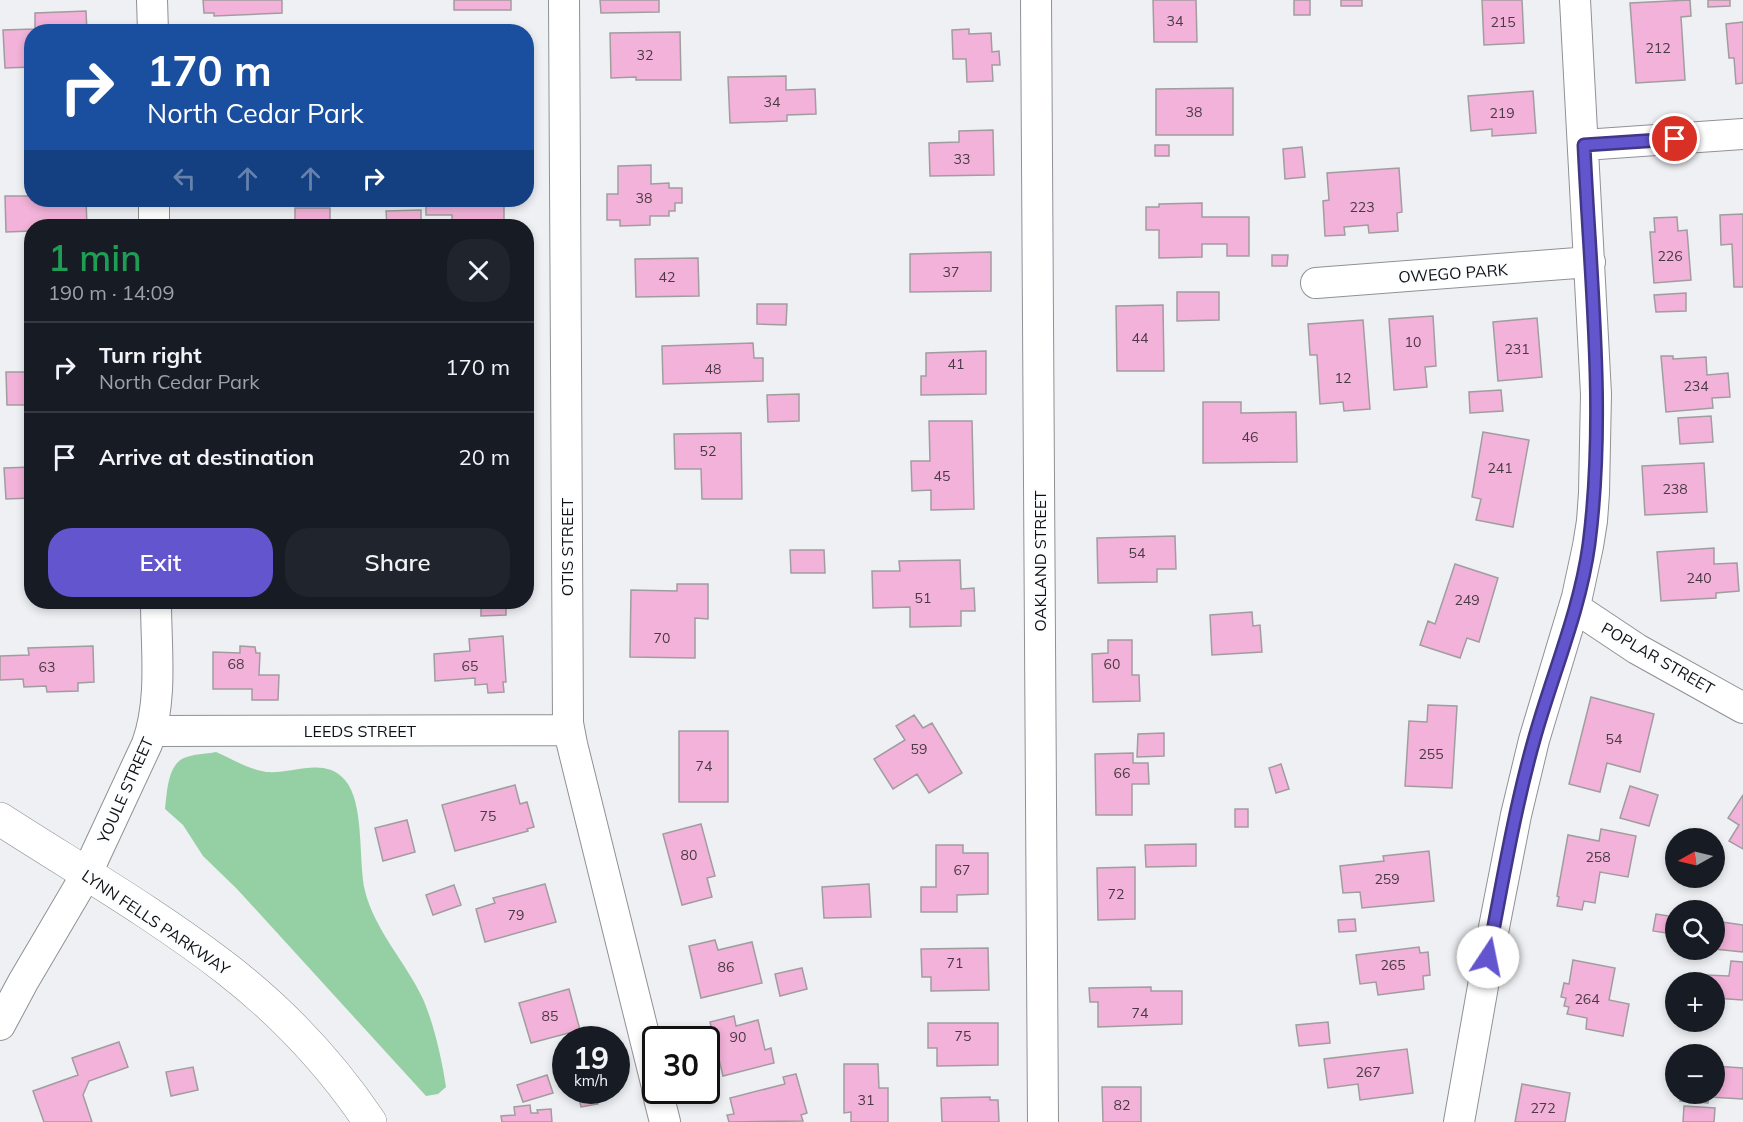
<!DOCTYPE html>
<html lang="en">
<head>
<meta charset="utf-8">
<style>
	:root { --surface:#171b24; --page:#20242c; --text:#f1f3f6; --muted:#9ea1a6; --line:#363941; --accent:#6355ce }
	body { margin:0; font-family:Mulish,sans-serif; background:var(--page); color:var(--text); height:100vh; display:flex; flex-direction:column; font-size:22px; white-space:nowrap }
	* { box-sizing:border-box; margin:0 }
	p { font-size:20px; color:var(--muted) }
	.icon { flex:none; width:33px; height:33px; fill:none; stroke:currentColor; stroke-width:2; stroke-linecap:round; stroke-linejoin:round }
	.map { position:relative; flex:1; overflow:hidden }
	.drawer { position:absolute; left:24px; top:219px; width:510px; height:390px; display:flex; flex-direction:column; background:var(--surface); border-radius:24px; box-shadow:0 3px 9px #0003 }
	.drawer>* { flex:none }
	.guide { position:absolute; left:24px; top:24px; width:510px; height:183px; border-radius:24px; box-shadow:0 3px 9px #0003; background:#1a4fa0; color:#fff; overflow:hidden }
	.needle { width:39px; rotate:262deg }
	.controls { position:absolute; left:1665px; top:828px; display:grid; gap:12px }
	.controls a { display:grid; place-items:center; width:60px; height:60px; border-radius:50%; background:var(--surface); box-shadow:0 3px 9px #0003; font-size:30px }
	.speed { position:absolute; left:552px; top:1026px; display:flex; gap:12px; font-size:30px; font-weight:700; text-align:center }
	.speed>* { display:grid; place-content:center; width:78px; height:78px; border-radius:50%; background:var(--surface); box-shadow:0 3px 9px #0003; line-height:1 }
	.speed small { font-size:15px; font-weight:400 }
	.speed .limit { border:3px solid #111; border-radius:9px; background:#fff; color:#111 }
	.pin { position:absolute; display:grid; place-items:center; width:51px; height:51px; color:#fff; margin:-26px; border:3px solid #fff; border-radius:50%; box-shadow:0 2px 6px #0007 }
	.me { position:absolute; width:66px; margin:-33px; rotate:11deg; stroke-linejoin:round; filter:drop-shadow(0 0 4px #0008) }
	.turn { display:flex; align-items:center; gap:21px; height:126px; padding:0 24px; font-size:27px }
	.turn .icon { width:78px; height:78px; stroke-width:2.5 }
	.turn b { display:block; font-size:42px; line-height:51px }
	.lanes { display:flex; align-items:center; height:57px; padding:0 24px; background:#0003; justify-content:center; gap:30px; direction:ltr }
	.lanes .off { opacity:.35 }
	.round { display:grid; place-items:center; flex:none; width:63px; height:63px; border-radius:24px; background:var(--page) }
	.headline { display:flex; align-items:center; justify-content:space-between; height:102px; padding:0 24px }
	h1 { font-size:36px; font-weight:600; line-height:45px; color:#1e9e55 }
	.action { display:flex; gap:12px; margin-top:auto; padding:12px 24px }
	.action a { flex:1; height:69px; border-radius:24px; background:var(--accent); color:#fff; font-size:24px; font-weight:600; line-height:69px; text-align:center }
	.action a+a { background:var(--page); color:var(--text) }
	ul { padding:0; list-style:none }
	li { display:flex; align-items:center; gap:18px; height:90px; padding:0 24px; border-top:2px solid var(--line) }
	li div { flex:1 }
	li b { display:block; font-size:22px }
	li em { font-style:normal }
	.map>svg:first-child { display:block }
</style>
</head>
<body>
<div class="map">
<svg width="1743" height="1122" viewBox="0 0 1743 1122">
	<rect width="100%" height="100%" fill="#eef0f4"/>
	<path fill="#95d0a4" d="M216 752C232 759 250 770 267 772 292 774 325 756 345 780 365 803 358 861 365 891 374 929 407 964 423 999 434 1024 442 1060 446 1087L438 1094 426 1096 237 889 203 856 183 825 165 809C167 795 167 765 184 758 193 754 206 754 216 752Z"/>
	<path fill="#f3b2d9" stroke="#a19d9f" stroke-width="1.5" d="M203 0H282V13L214 16V13H204Z
		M454 0H511V10H454Z
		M600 0H659V12L601 13Z
		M1153 0H1196L1197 42H1154Z
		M1294 0H1310V15H1294Z
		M1341 0H1362V6H1341Z
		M1482 0H1522L1524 43 1484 45Z
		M1690 0 1691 16 1681 17 1685 80 1636 83 1630 3Z
		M1708 0H1730V6L1708 7Z
		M86 11 87 32H32V67L5 68 3 30 35 29V13Z
		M1743 22V83L1736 84 1734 58H1729L1726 24Z
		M969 29V34L991 33 992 52 999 51 1000 65H992L993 81 967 82 966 59H953L952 30Z
		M680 32 681 80H636V77L611 78 610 33Z
		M786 76V90L815 89 816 114 787 115V121L730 123 728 77Z
		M1233 88V135H1156V89Z
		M1533 91 1536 133 1492 136V129L1471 131 1468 96Z
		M993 130 994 175 930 176 929 143 959 142V131Z
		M1155 145H1169V156H1155Z
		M1302 147 1305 177 1285 179 1283 149Z
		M651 165V184L669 183V188H682V203H675V211H669V216H650V225L620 226V220H607V194H618V166Z
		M1399 168 1402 212 1397 213 1398 231 1369 233 1368 225 1344 227 1345 235 1325 236 1323 201 1329 200 1327 173Z
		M27 186H32V200H86L87 226H32V231L6 232 5 196H28Z
		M426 200H504V226H452V215H426Z
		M1202 203V217H1249V256H1227V244H1202V257L1159 258V230H1146V207H1159V204Z
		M295 208H330V226H295Z
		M421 210V226H387L386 211Z
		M1743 214V287H1734L1732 244 1721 245 1720 215Z
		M1677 217 1678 231 1687 230 1691 280 1654 283 1650 232H1655L1654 218Z
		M991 252V291L910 292V254Z
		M1272 255H1288L1287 266H1272Z
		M698 258 699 296 636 297 635 259Z
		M1177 292H1219V320L1177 321Z
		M1686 293V311L1656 312 1654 295Z
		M757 304H787L786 325 757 324Z
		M1163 305 1164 371H1117L1116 306Z
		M1433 316 1436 366 1425 367 1427 387 1394 390 1389 319Z
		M1537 318 1542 377 1498 381 1493 322Z
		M1363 320 1370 409 1344 411 1343 402 1320 404 1317 355H1310L1308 324Z
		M753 343 754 358H763V381L663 384 662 346Z
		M986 351V394L921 395V376H926V353Z
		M1661 356H1673V359L1706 357 1707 375 1728 373 1730 397 1712 398 1713 408 1666 412Z
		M6 372H32V405H7Z
		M1501 390 1503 411 1470 413 1469 392Z
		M799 394V421L768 422 767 395Z
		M1203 402H1241V413L1296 412 1297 462 1203 463Z
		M1711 416 1713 442 1680 444 1678 418Z
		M929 421H972L974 509 931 510V490L912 491 911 461H930Z
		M1483 432 1529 440 1513 527 1476 520 1481 499 1472 497Z
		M741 433 742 499H702L701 469H675L674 434Z
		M1704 463 1707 512 1645 515 1642 466Z
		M32 467V498L6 499 4 468Z
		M1175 536 1176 569H1157V582L1098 583 1097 538Z
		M1714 548V564L1737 563 1739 591 1716 593V598L1661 601 1657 552Z
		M790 550H824L825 573H791Z
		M960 560 961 589 974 588 975 611H961V626L910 627V607L873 608 872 571H900L899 561Z
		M1455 564 1498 578 1479 642 1467 638 1460 658 1420 645 1428 621 1435 624Z
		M677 584H708V619L695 618V658L630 657 631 590 677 591Z
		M466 602H506V615L481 616V605H466Z
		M1252 612 1253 626 1260 625 1262 652 1212 655 1210 615Z
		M503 636 506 682H503L504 692 488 693 487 684 475 685V678L435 681 434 654 470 651 469 639Z
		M1108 640H1132V675H1139L1140 701 1093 702 1092 654 1108 653Z
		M93 646 94 682 78 683V691L47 692 46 686 24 687 23 679 0 680V656L29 655 28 648Z
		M240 646 255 647 256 653H260L259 675H279L278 700H252V689H213V652L240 653Z
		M1591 697 1654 714 1640 772 1607 763 1600 792 1569 784Z
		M1428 705 1457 706 1452 788 1405 786 1409 721 1427 722Z
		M914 715 923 728 932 723 962 773 929 793 917 774 893 789 874 759 905 740 896 726Z
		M679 731H728V802H679Z
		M1164 733V756L1137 757 1138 734Z
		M1133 753V763H1148L1149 784H1132V815H1096L1095 754Z
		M1281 764 1289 789 1276 793 1269 768Z
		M515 785 520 804 527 802 534 827 527 829 528 831 455 851 442 805Z
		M1630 786 1658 795 1649 826 1620 818Z
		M1743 795V849L1729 841 1739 825 1728 818Z
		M1235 809H1248V827H1235Z
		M407 820 415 852 383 861 375 828Z
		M701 824 715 876 707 878 712 897 682 905 663 834Z
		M1601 829 1636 836 1628 877 1600 872 1595 903 1584 901 1582 910 1557 906 1559 897 1557 896 1568 835 1599 841Z
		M1196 844V866L1146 867 1145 845Z
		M936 845H963V853H988V894L957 895V912H921V887H936Z
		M1429 851 1434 901 1362 908 1360 892 1343 893 1340 866 1384 861 1383 856Z
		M1135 867V919L1098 920 1097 868Z
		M545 884 556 922 485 942 476 909 495 903 493 898Z
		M869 884 871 917 824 918 822 887Z
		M454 885 461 905 433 915 426 895Z
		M1656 914 1669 916 1666 933 1653 931Z
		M1355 919 1356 931 1339 932 1338 920Z
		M1715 921 1743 925V952L1714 949Z
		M715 940 718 950 752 942 762 983 701 998 689 946Z
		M1419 947 1420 953 1428 952 1430 975 1423 976 1424 989 1378 995 1376 982 1360 984 1356 955Z
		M988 948 989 990 931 991V977H922L921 949Z
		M1573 960 1615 968 1609 1000 1629 1004 1623 1036 1586 1029 1587 1018 1567 1014 1569 1007 1564 1006 1566 998 1561 997 1564 983 1569 984Z
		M1731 961 1743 962V1000L1714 998V982H1706V975L1729 976Z
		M802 968 807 989 780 996 775 974Z
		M1151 987V991H1182V1024L1098 1027V1002H1090L1089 988Z
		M569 989 580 1030 531 1043 519 1003Z
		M734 1016 736 1026 758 1020 765 1050 771 1048 774 1063 723 1076 710 1022Z
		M1328 1022 1330 1043 1299 1046 1296 1025Z
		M928 1023H998V1065L937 1066V1048H928Z
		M119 1042 128 1067 89 1081 83 1095 92 1122H44L33 1091 78 1075 72 1058Z
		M1407 1049 1413 1093 1360 1100 1358 1084 1328 1088 1324 1059Z
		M844 1064H878L879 1088H888V1122H851V1112L844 1113Z
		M1714 1066 1743 1068V1099L1709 1097 1708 1103 1680 1101 1681 1094H1714Z
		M193 1067 198 1090 171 1096 166 1072Z
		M796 1074 807 1113 801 1115 803 1121 729 1122 727 1115 734 1114 730 1098 785 1084 783 1077Z
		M547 1075 553 1093 523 1102 517 1085Z
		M1522 1084 1570 1093 1565 1122H1515Z
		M1102 1087H1141V1122H1103Z
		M596 1094 598 1104 581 1107 579 1098Z
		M990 1097V1100H998L999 1122H942L941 1098Z
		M530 1105 531 1113H538L537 1110 551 1109 552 1122H502L501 1116 515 1115 514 1107Z
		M1684 1106 1715 1108 1714 1122H1683Z"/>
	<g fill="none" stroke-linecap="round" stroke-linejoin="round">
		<defs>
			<path id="minor" d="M152 0 153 32
				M564 0 568 723 572 744 656 1083
				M1036 0 1043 1122
				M1584 145 1743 134
				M154 200V226
				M1316 283 1590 262
				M1574 607 1637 649 1743 708
				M152 731 569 730
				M0 1025 23 982 86 875 147 744C163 700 156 648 156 602
				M657 1090 665 1122
				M1459 1122 1488 958 1516 815 1534 740 1577 597 1588 546 1592 521 1594 493 1596 394 1575 0"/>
			<path id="secondary" d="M0 819C76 868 156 914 228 970 283 1013 331 1064 370 1122"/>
		</defs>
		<use href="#minor" stroke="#8f9194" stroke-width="32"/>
		<use href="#secondary" stroke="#8f9194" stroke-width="34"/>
		<use href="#minor" stroke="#fff" stroke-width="30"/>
		<use href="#secondary" stroke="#fff" stroke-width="33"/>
	</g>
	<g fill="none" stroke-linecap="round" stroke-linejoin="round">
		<defs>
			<path id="route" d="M1488 957C1502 885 1514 811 1534 740 1552 675 1580 611 1589 544 1606 412 1590 277 1584 145L1675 139"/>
		</defs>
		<use href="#route" stroke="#403786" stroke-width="15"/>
		<use href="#route" stroke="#6355ce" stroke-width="10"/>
	</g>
	<g text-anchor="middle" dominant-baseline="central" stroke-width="4.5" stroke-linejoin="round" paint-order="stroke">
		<g font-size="14" fill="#493944">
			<text x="1175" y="21">34</text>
			<text x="1503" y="22">215</text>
			<text x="1658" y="48">212</text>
			<text x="645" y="55">32</text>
			<text x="772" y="102">34</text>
			<text x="1194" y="112">38</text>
			<text x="1502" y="113">219</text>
			<text x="962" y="159">33</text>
			<text x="644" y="198">38</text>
			<text x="1362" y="207">223</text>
			<text x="1670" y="256">226</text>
			<text x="951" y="272">37</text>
			<text x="667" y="277">42</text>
			<text x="1140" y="338">44</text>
			<text x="1413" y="342">10</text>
			<text x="1517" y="349">231</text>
			<text x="956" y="364">41</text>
			<text x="713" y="369">48</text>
			<text x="1343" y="378">12</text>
			<text x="1696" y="386">234</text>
			<text x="1250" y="437">46</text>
			<text x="708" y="451">52</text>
			<text x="1500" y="468">241</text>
			<text x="942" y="476">45</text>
			<text x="1675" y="489">238</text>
			<text x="1137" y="553">54</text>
			<text x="1699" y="578">240</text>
			<text x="923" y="598">51</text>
			<text x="1467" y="600">249</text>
			<text x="662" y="638">70</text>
			<text x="236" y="664">68</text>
			<text x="1112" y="664">60</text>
			<text x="470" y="666">65</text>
			<text x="47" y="667">63</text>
			<text x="1614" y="739">54</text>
			<text x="919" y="749">59</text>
			<text x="1431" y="754">255</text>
			<text x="704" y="766">74</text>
			<text x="1122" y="773">66</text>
			<text x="488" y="816">75</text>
			<text x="689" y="855">80</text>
			<text x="1598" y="857">258</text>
			<text x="962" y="870">67</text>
			<text x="1387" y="879">259</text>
			<text x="1116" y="894">72</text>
			<text x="516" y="915">79</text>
			<text x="955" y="963">71</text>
			<text x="1393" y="965">265</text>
			<text x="726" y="967">86</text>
			<text x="1587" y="999">264</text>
			<text x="1140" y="1013">74</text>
			<text x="550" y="1016">85</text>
			<text x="963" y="1036">75</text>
			<text x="738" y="1037">90</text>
			<text x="1368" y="1072">267</text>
			<text x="866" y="1100">31</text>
			<text x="1122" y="1105">82</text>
			<text x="1543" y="1108">272</text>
		</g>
		<g font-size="16" fill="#101112" stroke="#fcfdff">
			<text transform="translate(1453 273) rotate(-4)">OWEGO PARK</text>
			<text transform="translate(567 547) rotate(-90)">OTIS STREET</text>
			<text transform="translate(1040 561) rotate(-90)">OAKLAND STREET</text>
			<text transform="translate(1658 658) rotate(30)">POPLAR STREET</text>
			<text x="360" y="731">LEEDS STREET</text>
			<text transform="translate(125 790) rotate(-66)">YOULE STREET</text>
			<text transform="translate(156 922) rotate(34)">LYNN FELLS PARKWAY</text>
		</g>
	</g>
</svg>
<div class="controls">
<a><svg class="needle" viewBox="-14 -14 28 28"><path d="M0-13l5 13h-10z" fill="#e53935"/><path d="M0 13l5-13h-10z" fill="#9ea1a6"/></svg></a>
<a><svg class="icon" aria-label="search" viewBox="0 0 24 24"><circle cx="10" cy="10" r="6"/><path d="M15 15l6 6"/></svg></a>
<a>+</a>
<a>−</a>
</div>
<div class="speed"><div>19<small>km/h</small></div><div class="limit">30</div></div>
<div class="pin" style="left:1675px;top:139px;background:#d93025"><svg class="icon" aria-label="arrive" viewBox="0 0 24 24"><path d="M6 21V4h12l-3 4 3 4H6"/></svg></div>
<svg class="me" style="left:1488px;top:957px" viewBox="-20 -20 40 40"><circle r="19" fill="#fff"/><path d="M0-13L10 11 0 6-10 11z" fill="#6355ce"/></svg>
<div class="guide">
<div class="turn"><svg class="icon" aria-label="right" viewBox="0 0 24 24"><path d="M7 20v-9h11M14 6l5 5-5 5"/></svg><div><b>170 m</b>North Cedar Park</div></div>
<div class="lanes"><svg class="icon off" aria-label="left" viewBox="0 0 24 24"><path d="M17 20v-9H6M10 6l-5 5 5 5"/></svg><svg class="icon off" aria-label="ahead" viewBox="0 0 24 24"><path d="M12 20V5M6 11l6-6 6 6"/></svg><svg class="icon off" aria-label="ahead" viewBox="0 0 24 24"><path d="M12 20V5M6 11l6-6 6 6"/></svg><svg class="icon" aria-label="right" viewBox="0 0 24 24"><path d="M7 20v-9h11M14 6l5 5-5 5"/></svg></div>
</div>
<section class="drawer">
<div class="headline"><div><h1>1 min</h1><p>190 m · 14:09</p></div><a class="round"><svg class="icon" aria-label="close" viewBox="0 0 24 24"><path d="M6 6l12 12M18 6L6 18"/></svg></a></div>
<ul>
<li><svg class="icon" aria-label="right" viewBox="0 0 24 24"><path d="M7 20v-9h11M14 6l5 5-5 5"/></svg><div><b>Turn right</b><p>North Cedar Park</p></div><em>170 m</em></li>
<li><svg class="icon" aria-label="arrive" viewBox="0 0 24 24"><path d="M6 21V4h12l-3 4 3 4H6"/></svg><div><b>Arrive at destination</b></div><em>20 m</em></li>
</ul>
<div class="action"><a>Exit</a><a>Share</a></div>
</section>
</div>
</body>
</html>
